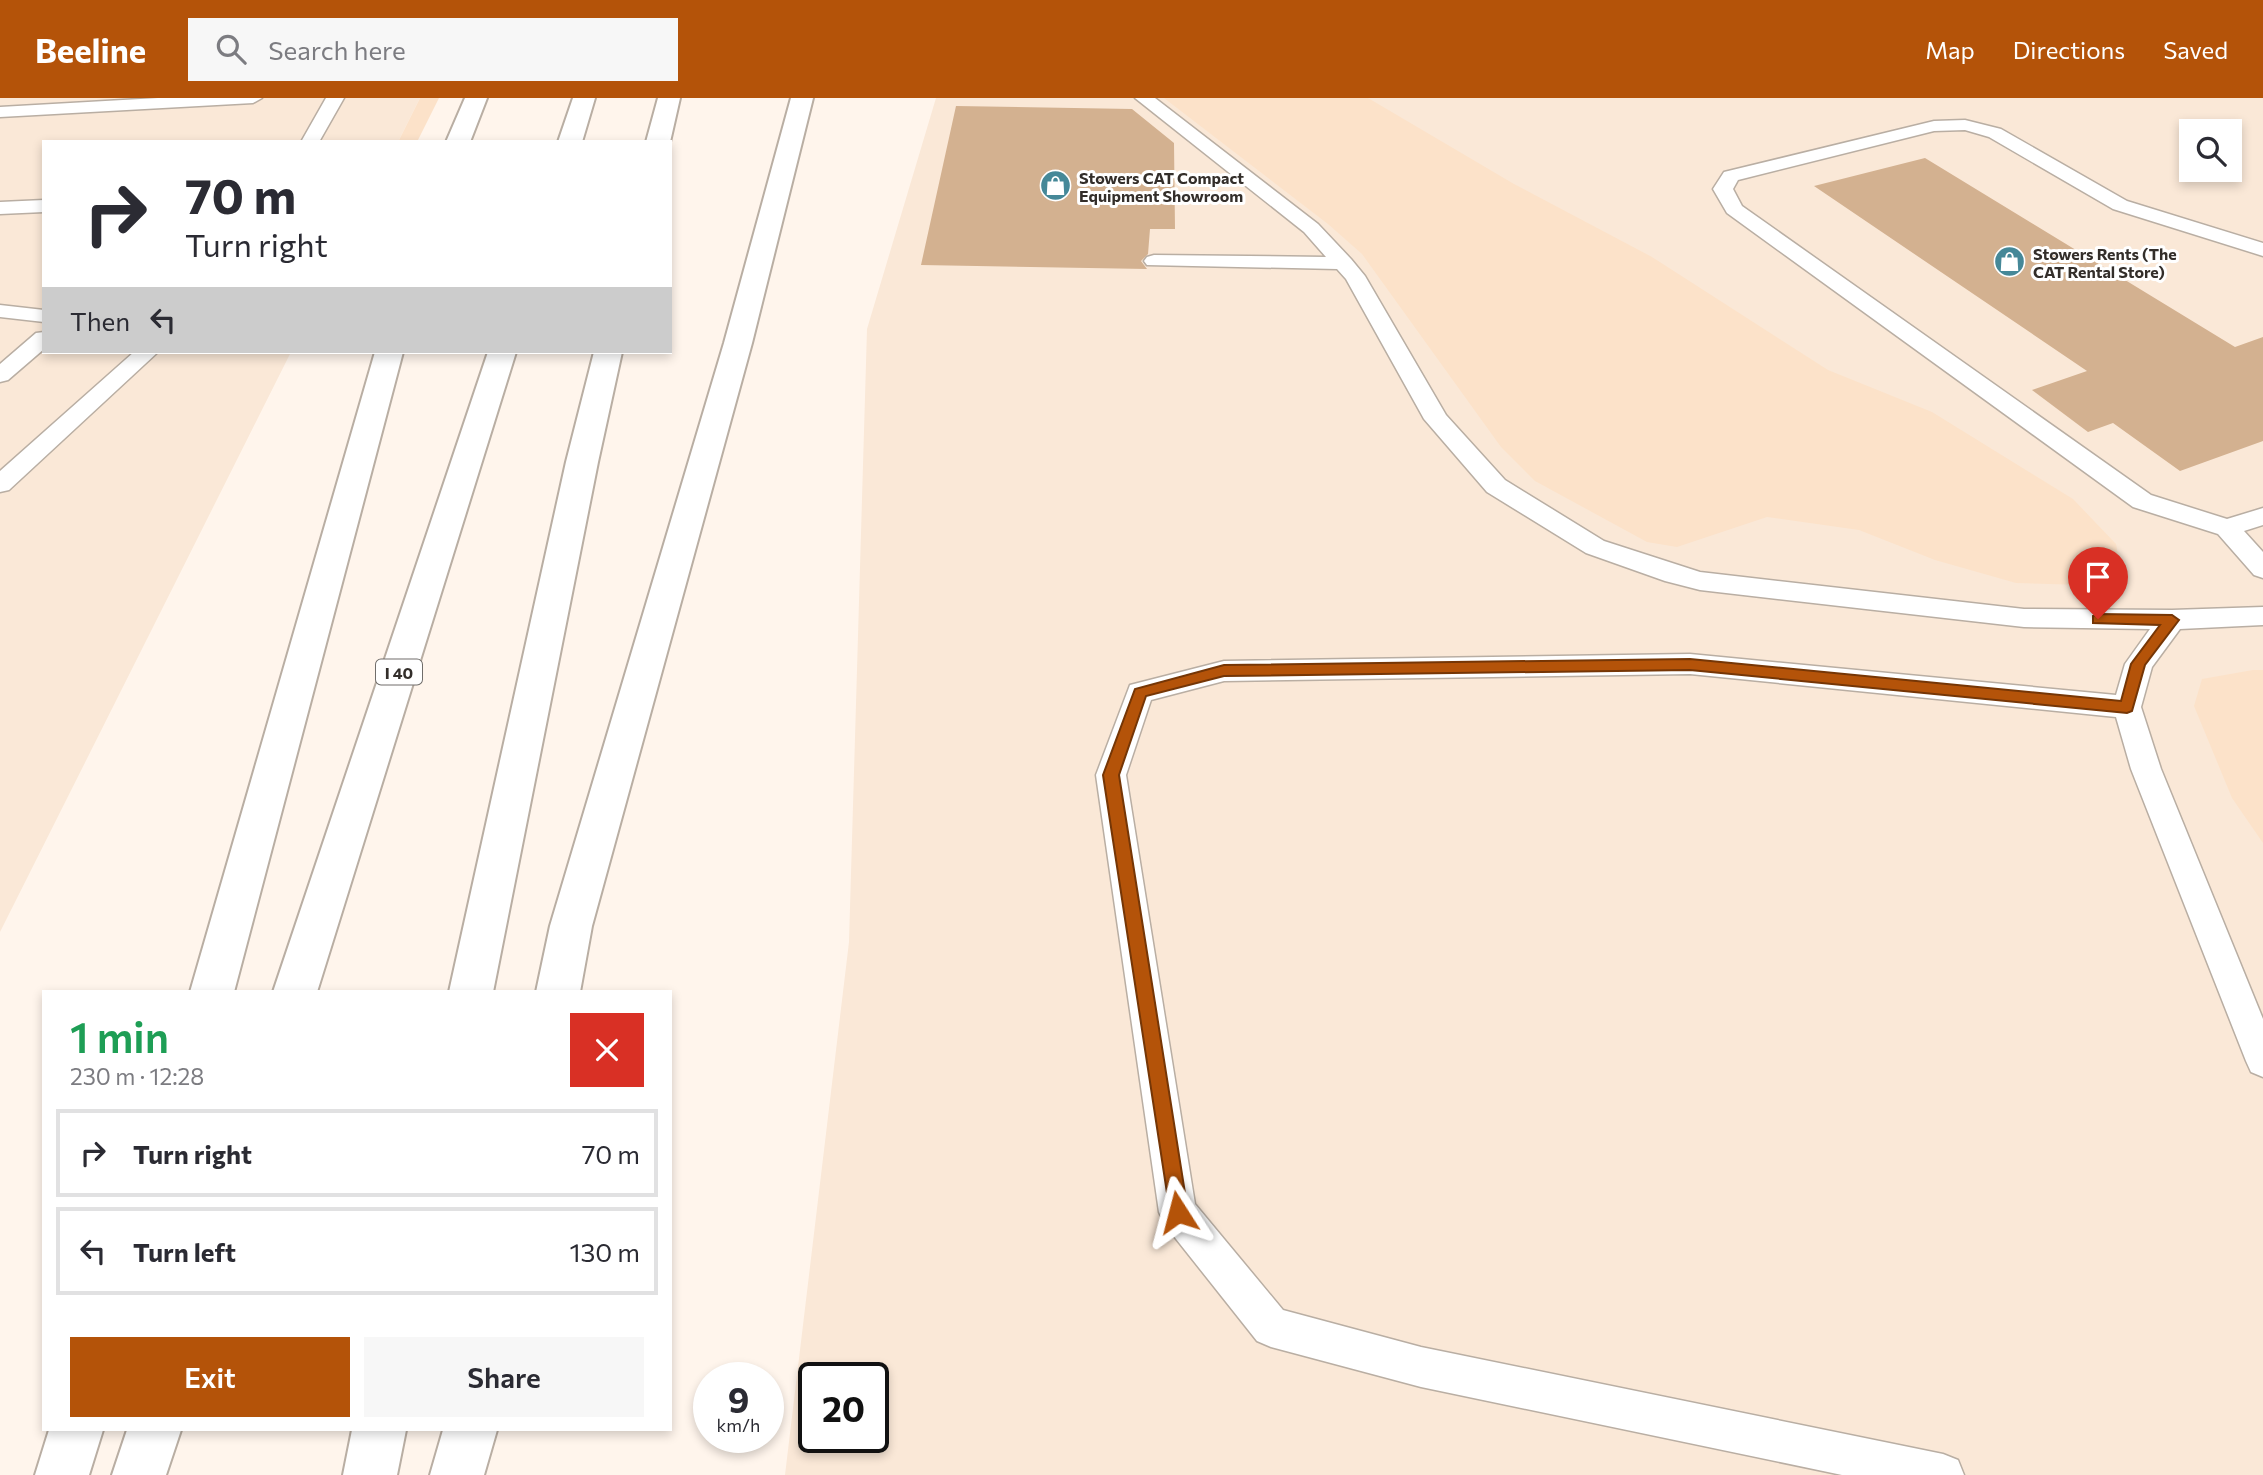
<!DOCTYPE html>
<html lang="en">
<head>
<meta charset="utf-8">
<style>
	:root { --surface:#fff; --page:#f7f7f7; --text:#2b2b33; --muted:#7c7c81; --line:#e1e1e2; --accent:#b45309 }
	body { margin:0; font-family:Commissioner,sans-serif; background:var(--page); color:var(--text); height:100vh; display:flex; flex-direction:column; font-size:26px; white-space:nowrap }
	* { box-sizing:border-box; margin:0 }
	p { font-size:23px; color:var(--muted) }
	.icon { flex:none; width:38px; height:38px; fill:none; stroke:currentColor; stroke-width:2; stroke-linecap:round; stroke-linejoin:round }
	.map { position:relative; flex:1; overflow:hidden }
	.side { position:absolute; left:42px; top:892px; width:630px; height:441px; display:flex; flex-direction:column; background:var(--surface); border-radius:0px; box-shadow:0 4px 10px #0003 }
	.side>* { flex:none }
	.guide { position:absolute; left:42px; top:42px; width:630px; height:214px; border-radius:0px; box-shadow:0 4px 10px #0003; background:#fff; color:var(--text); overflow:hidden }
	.controls { position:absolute; left:2179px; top:21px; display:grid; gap:14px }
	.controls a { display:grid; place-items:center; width:63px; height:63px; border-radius:0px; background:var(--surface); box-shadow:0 4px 10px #0003; font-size:35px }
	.speed { position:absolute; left:693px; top:1264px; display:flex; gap:14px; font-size:35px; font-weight:700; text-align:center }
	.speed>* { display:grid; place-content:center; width:91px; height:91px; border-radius:50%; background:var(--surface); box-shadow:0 4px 10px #0003; line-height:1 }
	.speed small { font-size:18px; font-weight:400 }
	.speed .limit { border:4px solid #111; border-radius:10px; background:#fff; color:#111 }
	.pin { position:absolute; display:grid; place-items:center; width:60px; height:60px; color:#fff; margin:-72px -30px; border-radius:50% 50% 50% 0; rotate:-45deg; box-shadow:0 0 7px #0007 }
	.pin .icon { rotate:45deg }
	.me { position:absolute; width:77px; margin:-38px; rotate:351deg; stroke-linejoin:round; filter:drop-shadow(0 0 5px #0008) }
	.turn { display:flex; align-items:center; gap:24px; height:147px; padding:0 28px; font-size:32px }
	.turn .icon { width:91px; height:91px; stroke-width:2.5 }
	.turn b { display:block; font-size:49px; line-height:60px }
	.then { display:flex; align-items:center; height:66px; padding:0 28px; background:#0003; gap:14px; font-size:26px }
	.round { display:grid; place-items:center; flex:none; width:74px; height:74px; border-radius:0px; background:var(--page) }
	.headline { display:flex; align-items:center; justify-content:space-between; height:119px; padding:0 28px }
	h1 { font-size:42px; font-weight:600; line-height:52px; color:#1e9e55 }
	.cta { display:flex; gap:14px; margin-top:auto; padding:14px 28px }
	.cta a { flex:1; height:80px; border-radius:0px; background:var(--accent); color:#fff; font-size:28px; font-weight:600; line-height:80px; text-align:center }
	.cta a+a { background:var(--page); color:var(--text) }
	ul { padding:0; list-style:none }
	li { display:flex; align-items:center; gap:21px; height:88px; margin:0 14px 10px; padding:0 14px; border:4px solid var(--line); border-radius:0px }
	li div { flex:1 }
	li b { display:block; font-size:26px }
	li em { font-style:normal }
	header { display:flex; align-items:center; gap:42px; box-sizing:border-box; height:98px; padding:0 35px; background:var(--accent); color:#fff }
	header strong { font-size:33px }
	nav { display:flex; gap:38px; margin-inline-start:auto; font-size:24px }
	.search { width:490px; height:63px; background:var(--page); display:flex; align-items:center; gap:18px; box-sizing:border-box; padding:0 24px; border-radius:0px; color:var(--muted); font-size:26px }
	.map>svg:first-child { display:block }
</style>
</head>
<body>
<header>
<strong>Beeline</strong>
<div class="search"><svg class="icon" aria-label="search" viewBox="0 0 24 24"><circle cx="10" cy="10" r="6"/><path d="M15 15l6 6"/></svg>Search here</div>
<nav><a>Map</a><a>Directions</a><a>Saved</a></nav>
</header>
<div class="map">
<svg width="2263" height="1377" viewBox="0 0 2263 1377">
	<rect width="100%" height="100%" fill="#fff5ec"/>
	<path fill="#fae8d7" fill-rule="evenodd" d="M0 0H420L398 44H44V254H291L0 834Z
		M936 0H2263V1377H785L849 844 867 231ZM2191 33H2230V72H2191ZM814 1279H873V1339H814Z"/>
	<path fill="#fce2c9" d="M420 0H439L417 44H398Z
		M1164 0H1368L1514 86 1652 159 1828 272 1932 314 2073 401 2116 446 2120 468 2100 484 2082 487 2016 485 1935 462 1859 432 1767 419 1677 449 1647 444 1535 383 1501 349 1362 156 1328 126Z
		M2253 572H2263V745L2232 700 2194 608 2202 581Z"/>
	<path fill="#d3b190" d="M956 8 1132 11 1174 45 1175 131H1150L1148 156 1141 163 1147 171 921 167Z
		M1925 60 2235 249 2263 239V343L2180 373 2113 325 2088 334 2032 292 2087 273 1814 88Z"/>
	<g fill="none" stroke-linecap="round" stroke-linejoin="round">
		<defs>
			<path id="service" d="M158 0H262L253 5 0 19V9Z
				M326 0H344L319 44H301Z
				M1135 0H1155L1318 126 1351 161 1365 178 1446 317 1505 382 1604 443 1700 474 2024 511 2172 512 2263 509V527L2180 531 2152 569 2141 609 2161 671 2263 921V979L2251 974 2246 963 2131 671 2116 619 1690 576 1224 583 1151 602 1126 677 1195 1106 1283 1212 1421 1249 1943 1356 1958 1362 1964 1377H1842L1421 1289 1271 1249 1257 1243 1165 1127 1159 1114 1096 677 1130 587 1224 563 1690 556 2116 597 2125 566 2150 531 2024 529 1700 492 1665 483 1586 455 1487 394 1424 321 1346 181 1337 171 1147 167 1144 163 1147 159 1154 157 1326 159 1304 134Z
				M1965 22 2001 31 2127 103 2263 145V158L2113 111 1989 39 1965 32 1934 33 1738 82 1733 91 1742 108 2151 397 2227 421 2263 410V427L2244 433 2263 454V480L2254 477 2218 436 2133 409 1727 115 1713 91 1724 74 1934 23Z
				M44 102V114L0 116V104Z
				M0 207 44 212V224L0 219Z
				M44 234V251L8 282 0 284V266L36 235Z
				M134 254H158L9 392 0 394V373Z"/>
			<path id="motorway" d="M465 0H487L470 44H446Z
				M573 0H595L582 44H558Z
				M658 0H680L670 44H646Z
				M791 0H813L752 245 592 828 580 894H536L550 828 724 245Z
				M375 254H403L234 894H190Z
				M488 254H516L317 894H273Z
				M594 254H622L598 364 493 894H449L566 364Z
				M49 1332H103L89 1377H35Z
				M127 1332H181L166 1377H112Z
				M352 1332H406L397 1377H343Z
				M443 1332H497L484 1377H430Z"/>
		</defs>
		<use href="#service" stroke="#b9aea3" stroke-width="3"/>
		<use href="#motorway" stroke="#b9aea3" stroke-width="4"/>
		<use href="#service" fill="#fff" fill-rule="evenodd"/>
		<use href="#motorway" fill="#fff" fill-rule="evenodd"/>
	</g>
	<path fill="#b45309" stroke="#753606" stroke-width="2" d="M2098 516 2172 517 2179 522 2145 567 2132 613 2127 615 1690 572 1224 578 1146 598 1119 677 1188 1114 1185 1121 1178 1124 1171 1121 1103 677 1135 591 1224 567 1690 561 2121 603 2131 566 2160 527 2093 525V518Z"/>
	<defs>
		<symbol id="shop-disc" viewBox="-11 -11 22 22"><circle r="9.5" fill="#458898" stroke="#fff"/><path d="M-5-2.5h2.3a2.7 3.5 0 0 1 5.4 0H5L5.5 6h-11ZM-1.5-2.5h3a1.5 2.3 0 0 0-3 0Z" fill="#fff"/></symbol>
	</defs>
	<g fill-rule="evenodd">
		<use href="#shop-disc" x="1038" y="70" width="35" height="35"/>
		<use href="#shop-disc" x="1992" y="146" width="35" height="35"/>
	</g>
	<g text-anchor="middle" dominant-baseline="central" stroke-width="6" stroke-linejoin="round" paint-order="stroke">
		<g font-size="16" font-weight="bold" fill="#332e2a" stroke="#fff" text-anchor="start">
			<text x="1079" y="79">Stowers CAT Compact<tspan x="1079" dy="18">Equipment Showroom</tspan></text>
			<text x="2033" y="155">Stowers Rents (The<tspan x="2033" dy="18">CAT Rental Store)</tspan></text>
		</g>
		<rect fill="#fff" stroke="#706d6a" stroke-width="2" x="376" y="561.5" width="46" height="25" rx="5"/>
		<g font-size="16" font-weight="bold" fill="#332e2a">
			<text x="399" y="574">I 40</text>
		</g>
	</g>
</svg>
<div class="controls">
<a><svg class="icon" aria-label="search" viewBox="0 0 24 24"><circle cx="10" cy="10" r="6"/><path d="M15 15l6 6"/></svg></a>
</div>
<div class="speed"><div>9<small>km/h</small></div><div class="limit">20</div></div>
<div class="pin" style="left:2098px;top:521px;background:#d93025"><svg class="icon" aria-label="arrive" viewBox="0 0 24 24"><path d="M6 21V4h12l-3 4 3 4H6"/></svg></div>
<svg class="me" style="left:1178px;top:1114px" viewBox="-20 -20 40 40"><path d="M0-17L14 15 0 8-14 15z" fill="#b45309" stroke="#fff" stroke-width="4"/></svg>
<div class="guide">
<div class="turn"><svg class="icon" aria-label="right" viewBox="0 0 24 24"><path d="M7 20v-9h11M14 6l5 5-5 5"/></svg><div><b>70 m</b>Turn right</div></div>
<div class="then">Then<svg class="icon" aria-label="left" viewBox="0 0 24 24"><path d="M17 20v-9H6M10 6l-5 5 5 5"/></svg></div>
</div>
<section class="side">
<div class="headline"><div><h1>1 min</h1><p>230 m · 12:28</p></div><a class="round" style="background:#d93025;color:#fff"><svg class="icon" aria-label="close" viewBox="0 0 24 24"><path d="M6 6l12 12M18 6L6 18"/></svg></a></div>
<ul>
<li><svg class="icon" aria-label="right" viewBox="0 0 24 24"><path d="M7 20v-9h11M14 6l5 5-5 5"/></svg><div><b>Turn right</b></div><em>70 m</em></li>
<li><svg class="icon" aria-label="left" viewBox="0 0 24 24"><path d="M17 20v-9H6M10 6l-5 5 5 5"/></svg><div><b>Turn left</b></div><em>130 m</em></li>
</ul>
<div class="cta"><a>Exit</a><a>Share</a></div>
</section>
</div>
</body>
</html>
